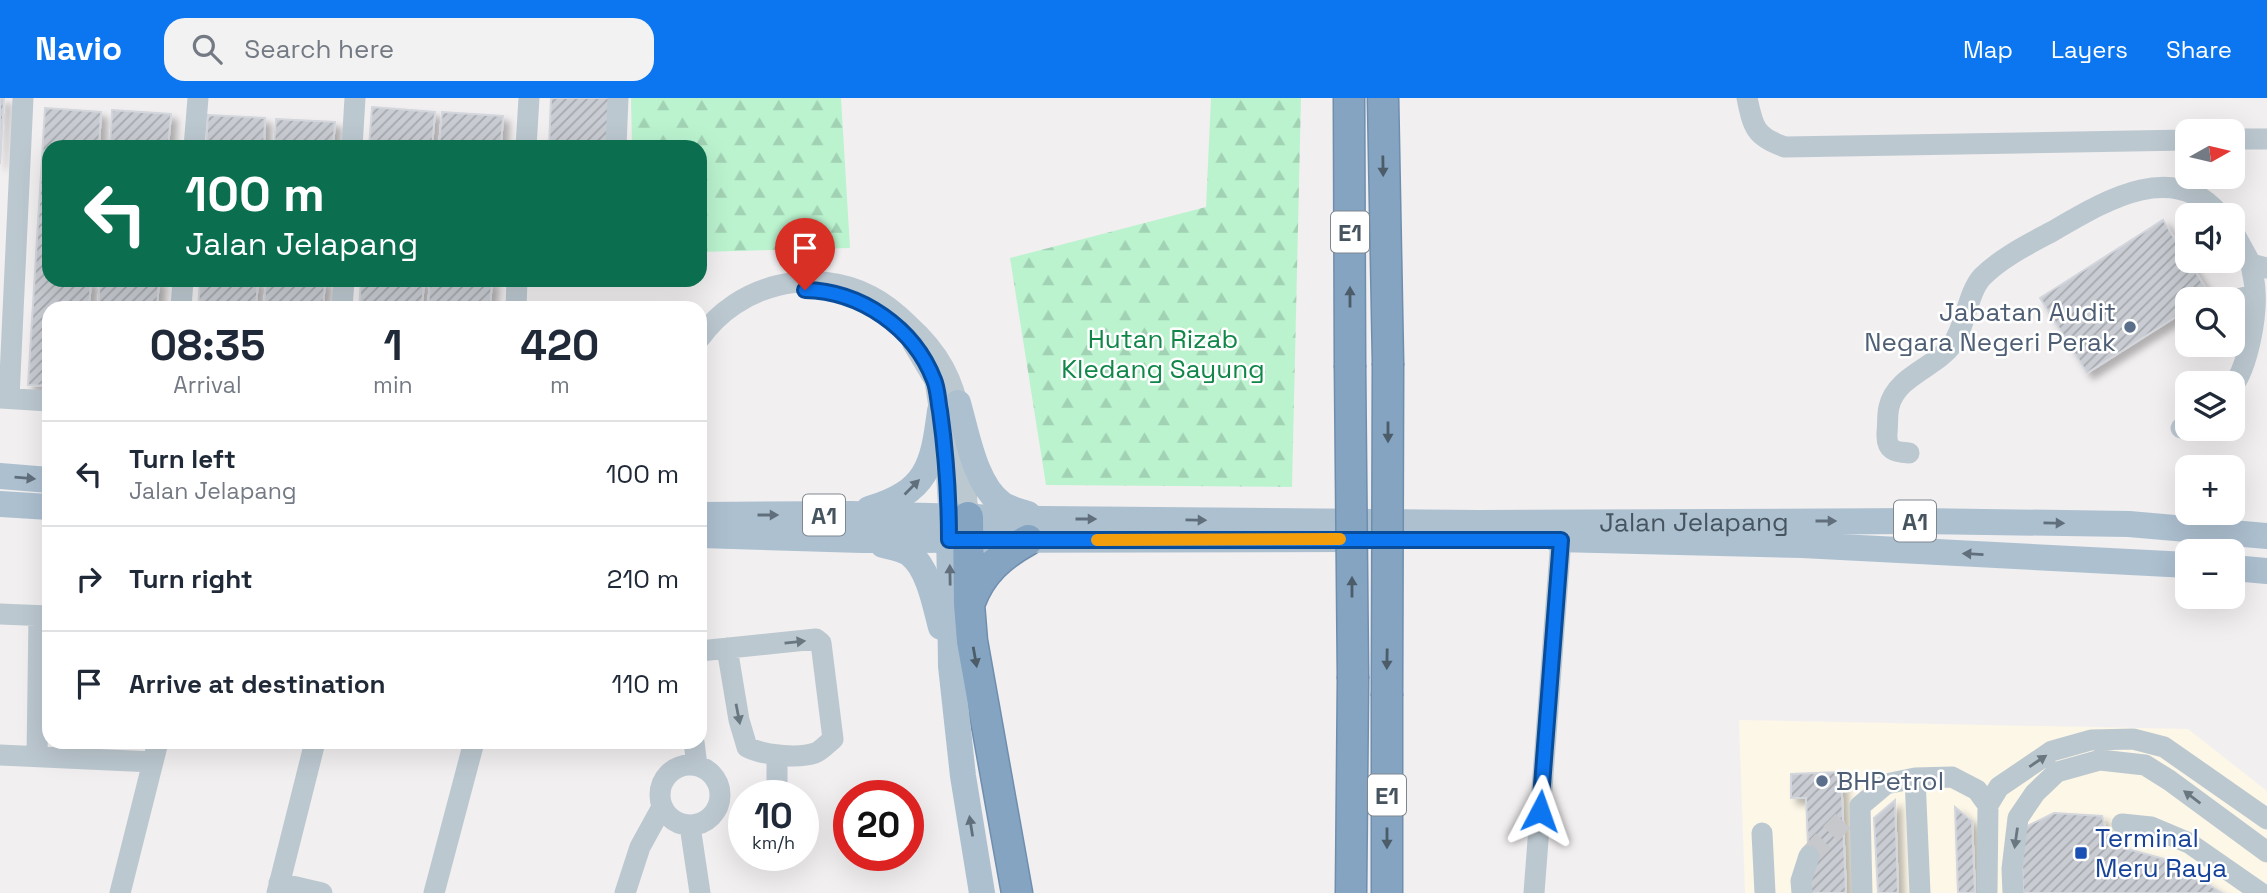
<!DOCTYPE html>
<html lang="en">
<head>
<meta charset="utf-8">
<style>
	:root { --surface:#fff; --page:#f2f2f3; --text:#1f2937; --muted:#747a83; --line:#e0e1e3; --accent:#0c75f0 }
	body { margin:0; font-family:"Space Grotesk",sans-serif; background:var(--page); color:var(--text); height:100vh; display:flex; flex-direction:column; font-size:26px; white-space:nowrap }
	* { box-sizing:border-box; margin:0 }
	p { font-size:23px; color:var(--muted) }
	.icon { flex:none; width:38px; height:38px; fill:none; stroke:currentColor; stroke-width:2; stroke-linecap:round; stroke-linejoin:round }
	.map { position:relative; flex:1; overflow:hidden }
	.side { position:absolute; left:42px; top:203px; width:665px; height:448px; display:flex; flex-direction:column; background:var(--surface); border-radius:21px; box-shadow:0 7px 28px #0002 }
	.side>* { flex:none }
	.guide { position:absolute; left:42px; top:42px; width:665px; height:147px; border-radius:21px; box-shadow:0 7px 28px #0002; background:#0b6e4f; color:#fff; overflow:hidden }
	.needle { width:46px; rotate:82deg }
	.fabs { position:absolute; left:2175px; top:21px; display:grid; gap:14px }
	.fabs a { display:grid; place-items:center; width:70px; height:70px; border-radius:14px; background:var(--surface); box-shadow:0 7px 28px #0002; font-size:35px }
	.speed { position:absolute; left:728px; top:682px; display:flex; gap:14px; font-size:35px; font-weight:700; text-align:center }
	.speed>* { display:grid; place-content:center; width:91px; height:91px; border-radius:50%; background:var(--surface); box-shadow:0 7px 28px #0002; line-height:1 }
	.speed small { font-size:18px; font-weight:400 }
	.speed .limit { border:10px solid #d22; background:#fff; color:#111 }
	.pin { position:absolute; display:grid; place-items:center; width:60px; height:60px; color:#fff; margin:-72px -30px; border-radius:50% 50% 50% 0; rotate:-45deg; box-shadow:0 0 7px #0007 }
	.pin .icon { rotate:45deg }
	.me { position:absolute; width:77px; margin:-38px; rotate:4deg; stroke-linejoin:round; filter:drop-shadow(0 0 5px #0008) }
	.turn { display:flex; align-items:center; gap:24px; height:147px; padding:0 28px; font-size:32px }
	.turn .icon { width:91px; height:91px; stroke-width:2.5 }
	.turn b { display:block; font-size:49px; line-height:60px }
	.eta { display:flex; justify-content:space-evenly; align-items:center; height:119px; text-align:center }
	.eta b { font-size:42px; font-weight:700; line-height:49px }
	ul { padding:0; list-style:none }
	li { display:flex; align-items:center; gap:21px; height:105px; padding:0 28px; border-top:2px solid var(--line) }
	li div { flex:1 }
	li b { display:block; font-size:26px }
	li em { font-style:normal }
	header { display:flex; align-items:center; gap:42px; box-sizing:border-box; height:98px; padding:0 35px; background:var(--accent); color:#fff }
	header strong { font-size:33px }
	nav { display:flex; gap:38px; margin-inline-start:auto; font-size:24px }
	.search { width:490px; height:63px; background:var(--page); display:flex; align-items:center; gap:18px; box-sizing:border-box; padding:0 24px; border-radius:21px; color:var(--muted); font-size:26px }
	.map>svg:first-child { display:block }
</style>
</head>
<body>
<header>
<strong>Navio</strong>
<div class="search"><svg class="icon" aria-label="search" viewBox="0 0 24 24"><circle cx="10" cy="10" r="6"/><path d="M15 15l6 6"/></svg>Search here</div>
<nav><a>Map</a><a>Layers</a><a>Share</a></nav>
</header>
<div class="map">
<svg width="2267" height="795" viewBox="0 0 2267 795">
	<defs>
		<pattern id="forest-firs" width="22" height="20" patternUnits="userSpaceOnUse" patternTransform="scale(1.75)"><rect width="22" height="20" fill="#bbf3cf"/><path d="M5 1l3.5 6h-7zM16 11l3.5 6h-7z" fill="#a2d2b4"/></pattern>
		<pattern id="building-hatch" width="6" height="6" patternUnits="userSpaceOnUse" patternTransform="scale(1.75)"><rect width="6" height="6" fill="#c9cdd3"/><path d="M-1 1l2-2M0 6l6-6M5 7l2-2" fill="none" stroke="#a5a9ae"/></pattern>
		<filter id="shadow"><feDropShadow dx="6" dy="6" stdDeviation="3.5" flood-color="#0004"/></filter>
	</defs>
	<rect width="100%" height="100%" fill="#f2eff0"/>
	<path fill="#fdf7e8" d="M1739 622 2188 631 2267 693V795H1745Z"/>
	<path fill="url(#forest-firs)" d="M631 0H841L850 150 700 154V49H632Z
		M1211 0H1301L1292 389 1046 387 1010 160 1206 109Z"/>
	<path fill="url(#building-hatch)" stroke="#d3d6dc" stroke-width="2" filter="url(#shadow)" d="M0 0H4L0 66Z
		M551 0H611L609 49H549Z
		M372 9 435 14 432 49H369Z
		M45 10 101 14 99 49H49V182H91L89 210H49V288L28 287Z
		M112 12 171 16 168 49H110Z
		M442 14 503 18 501 49H439Z
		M208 17 265 20 264 49H206Z
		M276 21 335 24 333 49H274Z
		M2163 122 2210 197 2203 201H2188V211L2087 275 2040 200Z
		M100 182H159L157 210H98Z
		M200 182H258L256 210H198Z
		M266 182H325L323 210H264Z
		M361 182H424L422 210H359Z
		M430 182H492L490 210H428Z
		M1841 674 1846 795H1810L1806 700H1791V676Z
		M1895 702 1898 795H1878L1874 720Z
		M1955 709 1972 723 1975 795H1958Z
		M2054 715 2102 718 2110 746 2171 763 2222 795H2023L2021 731Z"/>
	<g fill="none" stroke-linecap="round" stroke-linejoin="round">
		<path stroke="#c7c8cc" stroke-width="21" stroke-dasharray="21 10" stroke-linecap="butt" d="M1809 758 1843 723"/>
		<defs>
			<path id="highway" d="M1349 0 1350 267
				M1383 0 1388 265
				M968 419 969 506 972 543 1017 795
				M970 504C981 474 1001 457 1028 442
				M1351 795 1353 581
				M1387 795V598"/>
		</defs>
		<use href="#highway" stroke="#6f8eae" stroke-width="33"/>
		<path stroke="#bcc8d0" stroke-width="21" d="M1747 0C1753 29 1755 39 1785 49L2188 42
			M2233 41H2267
			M194 49 198 0
			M352 49 355 0
			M526 49 529 0
			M616 49 618 0
			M2233 133 2251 166 2267 170
			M2233 202 2255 197
			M181 210 183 182
			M342 210 344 182
			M516 210 517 182
			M700 240C738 186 812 168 871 198 885 205 898 216 909 227 937 252 955 281 959 318
			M913 246 935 283 945 348 949 418
			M2233 288C2248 268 2257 218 2255 193 2255 184 2252 174 2251 166
			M0 300 49 303
			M9 300 23 0
			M2181 330 2188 325
			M963 350 968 419
			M1909 355C1894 354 1886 352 1887 335 1888 326 1887 317 1889 309 1896 278 1935 270 1952 247 1966 228 1967 196 1982 179 2002 159 2029 146 2053 133 2103 104 2173 60 2220 117
			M0 516 49 518
			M700 553 816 541 821 545 833 641C828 645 821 653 815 655 798 661 763 657 747 649L739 622 727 550
			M694 644 697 668
			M0 657 153 664
			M777 658V698
			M37 659 39 518
			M660 697a30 30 0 1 1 60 0a30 30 0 1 1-60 0Z
			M1915 680 1920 795
			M2122 726 2151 729 2189 745 2261 795
			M690 728 700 795
			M1762 735 1765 795
			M279 785 322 795
			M120 795 158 644
			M277 795 315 644
			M434 795 474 644
			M625 795 640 749 662 709
			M1534 795 1561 441
			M1802 795 1801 783 1809 758
			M1862 795 1860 708 1886 686 1915 680 1952 679 1977 692 1988 707
			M1987 795 1988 707 1999 689 2052 653 2091 642 2133 641 2164 649 2267 721
			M2013 795 2012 771 2018 720 2035 695 2057 674 2100 662 2145 667 2169 682 2267 754"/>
		<g stroke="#adc0d0" stroke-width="26">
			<path d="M958 305C967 336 975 387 1002 406 1009 411 1019 413 1028 416"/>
			<path d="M0 378 49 382"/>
			<path d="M0 406 49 409"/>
			<path d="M869 411C927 394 933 368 940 313"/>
			<path id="s1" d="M700 417 851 416 1043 421 1479 425 1919 423 2129 426 2267 438"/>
			<path d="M949 424 951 568 963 678 982 795"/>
			<path d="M700 437 862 442 1353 441"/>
			<path d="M1556 441 1802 447 2188 467"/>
			<path d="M883 447C891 449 903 451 910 456 929 471 935 507 941 529"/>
			<path d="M2233 470 2267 473"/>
		</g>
		<use href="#highway" stroke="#84a4c2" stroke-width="30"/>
		<defs>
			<path id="highway-bridge" d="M1350 267 1353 581
				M1387 598 1388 265"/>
		</defs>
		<use href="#highway-bridge" stroke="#6f8eae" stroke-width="33" stroke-linecap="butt"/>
		<use href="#highway-bridge" stroke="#84a4c2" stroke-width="30"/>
	</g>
	<defs><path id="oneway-solid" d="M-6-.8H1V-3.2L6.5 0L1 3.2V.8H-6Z" transform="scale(1.75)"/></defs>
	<g fill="#4c5c69">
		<use href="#oneway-solid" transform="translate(1383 68) rotate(89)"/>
		<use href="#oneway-solid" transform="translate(1350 199) rotate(-90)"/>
		<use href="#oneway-solid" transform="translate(1388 334) rotate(90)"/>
		<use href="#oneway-solid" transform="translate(1352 489) rotate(-90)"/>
		<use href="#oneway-solid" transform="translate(975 559) rotate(80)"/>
		<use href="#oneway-solid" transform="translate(1387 561) rotate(91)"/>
		<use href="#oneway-solid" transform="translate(1387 740) rotate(90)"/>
	</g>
	<g fill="#606f7b">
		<use href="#oneway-solid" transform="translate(25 380) rotate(5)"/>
		<use href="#oneway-solid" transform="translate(912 389) rotate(-45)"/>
		<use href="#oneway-solid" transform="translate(768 417)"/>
		<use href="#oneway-solid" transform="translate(1086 421)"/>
		<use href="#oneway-solid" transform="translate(1196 422) rotate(1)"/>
		<use href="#oneway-solid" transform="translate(1826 423)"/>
		<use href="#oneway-solid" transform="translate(2054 425) rotate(1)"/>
		<use href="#oneway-solid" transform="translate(1973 456) rotate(-177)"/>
		<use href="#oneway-solid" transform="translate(950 477) rotate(-91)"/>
		<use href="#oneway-solid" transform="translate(971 728) rotate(-99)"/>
	</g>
	<g fill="#697781">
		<use href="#oneway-solid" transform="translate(795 544) rotate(-6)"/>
		<use href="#oneway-solid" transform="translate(738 616) rotate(79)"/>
		<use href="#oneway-solid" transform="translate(2038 663) rotate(-34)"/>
		<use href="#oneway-solid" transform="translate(2192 699) rotate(-143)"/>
		<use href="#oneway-solid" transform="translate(2016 740) rotate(98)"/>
	</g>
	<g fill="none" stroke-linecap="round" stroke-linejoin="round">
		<defs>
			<path id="route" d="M805 192C861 193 914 230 934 282 938 291 938 304 940 313 946 356 949 399 949 442H1561L1540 713"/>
		</defs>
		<use href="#route" stroke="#084c9c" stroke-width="18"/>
		<use href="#route" stroke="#0c75f0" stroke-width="12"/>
		<path stroke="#f59e0b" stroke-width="12" d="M1097 442 1340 441"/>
	</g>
	<g fill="#5c6f8a" stroke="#fff" stroke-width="2.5">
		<circle cx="2130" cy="229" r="7"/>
		<circle cx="1822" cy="683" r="7"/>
	</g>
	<rect fill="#1a4fb4" stroke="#fff" stroke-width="2.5" x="2074" y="748" width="14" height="14" rx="3.5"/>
	<g text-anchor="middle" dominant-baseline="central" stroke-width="5" stroke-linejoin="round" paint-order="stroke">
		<g fill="#fff" stroke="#7e878f" stroke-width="2">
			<rect x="1331" y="113.5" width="38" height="41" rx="5"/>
			<rect x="803" y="396.5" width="42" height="41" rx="5"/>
			<rect x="1894" y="402.5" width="42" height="41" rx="5"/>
			<rect x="1368" y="676.5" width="38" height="41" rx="5"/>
		</g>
		<g font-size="24" font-weight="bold" fill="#46545f">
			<text x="1350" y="134">E1</text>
			<text x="824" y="417">A1</text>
			<text x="1915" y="423">A1</text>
			<text x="1387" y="697">E1</text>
		</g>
		<g font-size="26" fill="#4e5e75" stroke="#fff" text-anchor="end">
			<text x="2116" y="214">Jabatan Audit<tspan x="2116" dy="30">Negara Negeri Perak</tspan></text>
			<text x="1836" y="683" text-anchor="start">BHPetrol</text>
		</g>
		<g font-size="26" fill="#108749" stroke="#fff">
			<text x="1163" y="241">Hutan Rizab<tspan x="1163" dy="30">Kledang Sayung</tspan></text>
		</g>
		<g font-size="26" fill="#46545f" stroke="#fff">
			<text stroke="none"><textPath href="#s1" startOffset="994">Jalan Jelapang</textPath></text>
		</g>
		<g font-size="26" fill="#164399" stroke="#fff" text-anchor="start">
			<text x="2095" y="740">Terminal<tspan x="2095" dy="30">Meru Raya</tspan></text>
		</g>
	</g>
</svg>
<div class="fabs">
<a><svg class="needle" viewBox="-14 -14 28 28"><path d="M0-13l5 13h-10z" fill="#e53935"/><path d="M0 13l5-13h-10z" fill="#747a83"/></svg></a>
<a><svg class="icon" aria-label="sound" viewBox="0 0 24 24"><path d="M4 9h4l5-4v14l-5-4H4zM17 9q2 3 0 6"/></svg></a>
<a><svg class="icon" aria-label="search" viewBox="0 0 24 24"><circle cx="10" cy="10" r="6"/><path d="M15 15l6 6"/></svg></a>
<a><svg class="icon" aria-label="layers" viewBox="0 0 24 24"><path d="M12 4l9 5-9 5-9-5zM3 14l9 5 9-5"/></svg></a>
<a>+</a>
<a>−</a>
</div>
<div class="speed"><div>10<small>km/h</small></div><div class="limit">20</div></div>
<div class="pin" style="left:805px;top:192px;background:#d93025"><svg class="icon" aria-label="arrive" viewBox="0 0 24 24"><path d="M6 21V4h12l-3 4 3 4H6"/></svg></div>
<svg class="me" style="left:1540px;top:713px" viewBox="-20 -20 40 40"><path d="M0-17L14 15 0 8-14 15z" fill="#0c75f0" stroke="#fff" stroke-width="4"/></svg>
<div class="guide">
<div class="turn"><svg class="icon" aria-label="left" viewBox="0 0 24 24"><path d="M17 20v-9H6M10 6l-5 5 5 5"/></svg><div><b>100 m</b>Jalan Jelapang</div></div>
</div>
<section class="side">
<div class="eta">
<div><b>08:35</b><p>Arrival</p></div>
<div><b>1</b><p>min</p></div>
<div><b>420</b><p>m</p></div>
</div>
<ul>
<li><svg class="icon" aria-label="left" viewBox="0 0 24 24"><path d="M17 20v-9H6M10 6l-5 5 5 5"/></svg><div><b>Turn left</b><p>Jalan Jelapang</p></div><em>100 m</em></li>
<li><svg class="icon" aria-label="right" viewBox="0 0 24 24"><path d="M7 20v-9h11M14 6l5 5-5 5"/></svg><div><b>Turn right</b></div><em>210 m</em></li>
<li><svg class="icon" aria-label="arrive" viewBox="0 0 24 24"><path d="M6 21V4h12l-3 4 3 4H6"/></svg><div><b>Arrive at destination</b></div><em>110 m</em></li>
</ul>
</section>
</div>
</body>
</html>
